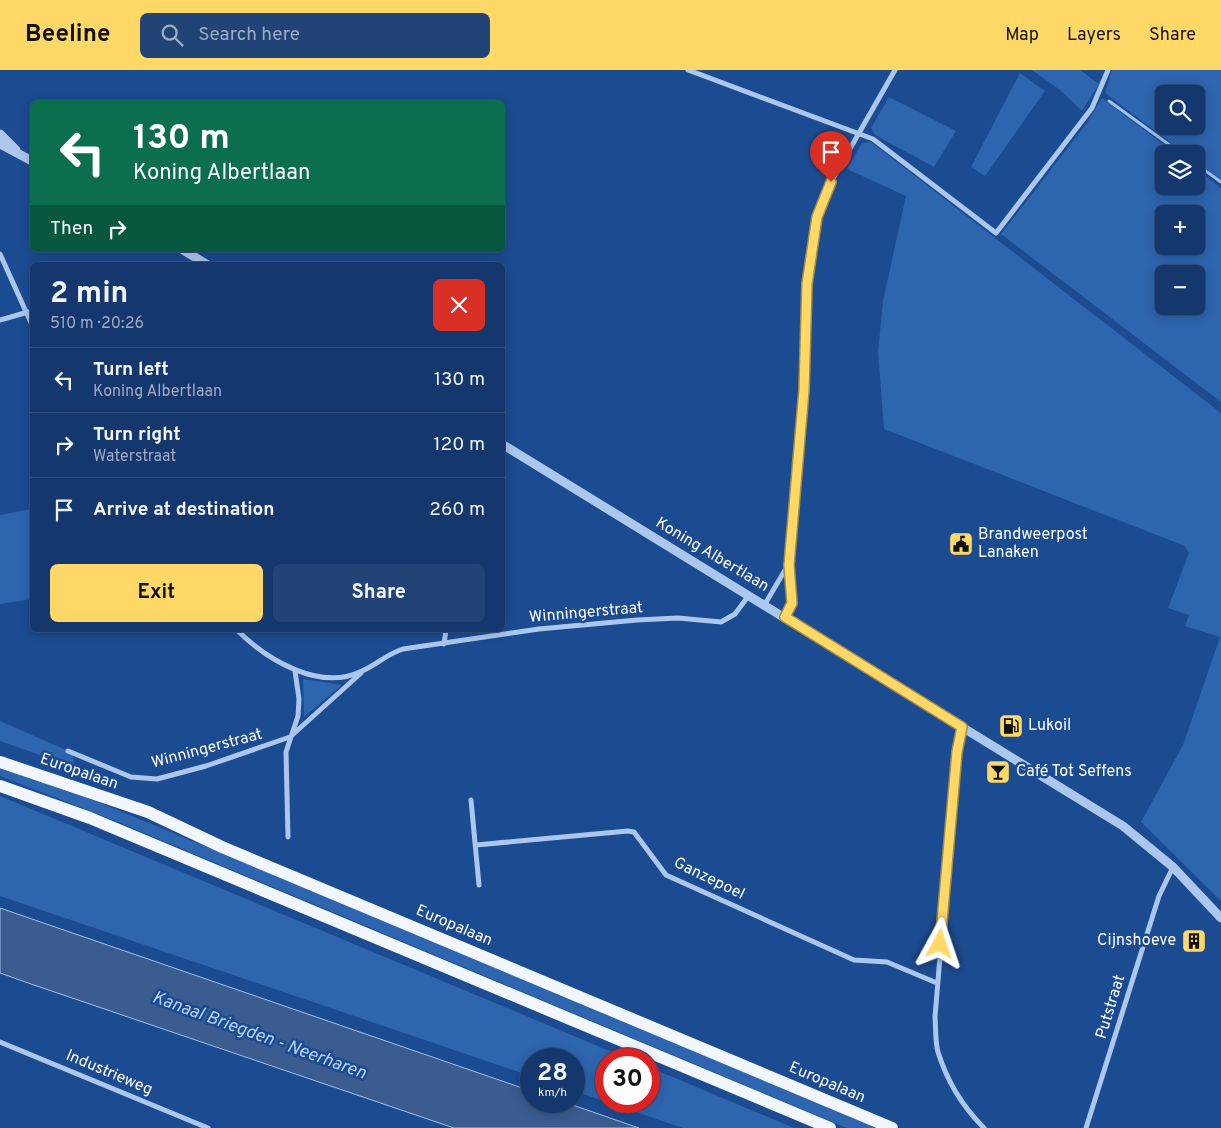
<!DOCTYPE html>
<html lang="en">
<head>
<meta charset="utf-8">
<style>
	:root { --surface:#14386d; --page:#214375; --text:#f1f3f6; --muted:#9dacc2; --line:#335280; --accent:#ffd868 }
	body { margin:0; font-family:Overpass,sans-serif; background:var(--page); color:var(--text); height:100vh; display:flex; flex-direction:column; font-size:19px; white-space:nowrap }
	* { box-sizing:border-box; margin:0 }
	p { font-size:16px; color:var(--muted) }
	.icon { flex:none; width:28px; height:28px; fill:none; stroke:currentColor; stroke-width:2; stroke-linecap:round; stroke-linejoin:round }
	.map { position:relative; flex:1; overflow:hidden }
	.side { position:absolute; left:30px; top:192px; width:475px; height:370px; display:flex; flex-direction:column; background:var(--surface); border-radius:8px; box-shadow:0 2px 12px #0003,0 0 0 1px var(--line) }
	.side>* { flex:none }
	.top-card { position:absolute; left:30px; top:30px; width:475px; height:152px; border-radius:8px; box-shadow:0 2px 12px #0003,0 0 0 1px var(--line); background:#0b6e4f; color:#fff; overflow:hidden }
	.buttons { position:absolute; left:1155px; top:15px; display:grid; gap:10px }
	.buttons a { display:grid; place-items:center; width:50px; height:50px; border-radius:8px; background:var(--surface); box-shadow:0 2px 12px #0003,0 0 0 1px var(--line); font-size:25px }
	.speed { position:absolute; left:520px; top:978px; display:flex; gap:10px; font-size:25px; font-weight:700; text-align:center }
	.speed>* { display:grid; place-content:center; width:65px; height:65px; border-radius:50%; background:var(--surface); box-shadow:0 2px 12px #0003,0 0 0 1px var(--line); line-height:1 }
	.speed small { font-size:12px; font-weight:400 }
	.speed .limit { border:8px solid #d22; background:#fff; color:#111 }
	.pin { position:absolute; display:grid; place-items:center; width:42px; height:42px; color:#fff; margin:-51px -21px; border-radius:50% 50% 50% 0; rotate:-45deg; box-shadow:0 0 5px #0007 }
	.pin .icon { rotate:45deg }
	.me { position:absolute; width:55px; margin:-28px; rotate:5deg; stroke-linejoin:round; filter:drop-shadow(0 0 4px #0008) }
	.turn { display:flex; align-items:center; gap:18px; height:105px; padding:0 20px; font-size:22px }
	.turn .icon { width:65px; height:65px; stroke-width:2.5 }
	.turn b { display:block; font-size:35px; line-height:42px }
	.then { display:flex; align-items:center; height:48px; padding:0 20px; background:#0003; gap:10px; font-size:19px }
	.round { display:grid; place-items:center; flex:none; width:52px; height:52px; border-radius:8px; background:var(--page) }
	.headline { display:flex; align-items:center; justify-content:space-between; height:85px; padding:0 20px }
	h1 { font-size:30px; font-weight:700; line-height:38px }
	.button { display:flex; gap:10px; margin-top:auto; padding:10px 20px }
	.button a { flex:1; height:58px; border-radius:8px; background:var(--accent); color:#111; font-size:20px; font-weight:700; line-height:58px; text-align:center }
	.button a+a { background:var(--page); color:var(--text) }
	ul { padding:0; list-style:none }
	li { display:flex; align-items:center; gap:15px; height:65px; padding:0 20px; border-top:1px solid var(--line) }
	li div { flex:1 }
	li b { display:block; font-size:19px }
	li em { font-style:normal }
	header { display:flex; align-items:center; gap:30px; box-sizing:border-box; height:70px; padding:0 25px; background:var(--accent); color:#111 }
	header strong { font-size:24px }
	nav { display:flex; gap:28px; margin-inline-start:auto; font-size:18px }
	.search { width:350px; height:45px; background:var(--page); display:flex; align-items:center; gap:12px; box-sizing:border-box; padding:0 18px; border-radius:8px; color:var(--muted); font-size:19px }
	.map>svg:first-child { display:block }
</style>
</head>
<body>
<header>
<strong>Beeline</strong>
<div class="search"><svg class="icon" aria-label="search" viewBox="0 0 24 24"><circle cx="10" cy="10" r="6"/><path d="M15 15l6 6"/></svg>Search here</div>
<nav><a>Map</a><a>Layers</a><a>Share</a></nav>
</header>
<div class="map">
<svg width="1221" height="1058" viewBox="0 0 1221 1058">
	<rect width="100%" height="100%" fill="#1b4b91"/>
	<path fill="#2e65af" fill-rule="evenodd" d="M1032 0H1080L1099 14 1082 41 1060 20Z
		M1112 0H1221V110L1196 92V84H1186L1105 23ZM1164 24H1196V56H1164Z
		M1020 3 1045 21 985 106 971 97Z
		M889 27 956 61 934 97 875 65 871 58Z
		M1102 28 1176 84H1164V116H1196V99L1221 118V332L1001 164 1087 53ZM1164 144H1196V176H1164ZM1164 204H1196V236H1164Z
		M871 72 1221 343V831L1141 752 1183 675 1220 567 1185 556 1189 545 1168 538 1189 483 1185 476 884 359 878 282 883 231 906 126 847 99 862 73Z
		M31 439 32 441V529L0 534V445Z
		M303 609 342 615 304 647Z
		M0 651 73 683 74 697 0 671Z
		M0 695 52 713 224 784 877 1058H847L118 752 0 706Z
		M0 726 629 989H606V1031H649V997L794 1058H683L574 1021V989H531V1006L0 826Z"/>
	<path fill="#3a5c8f" stroke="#9ec2f0" d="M0 838 531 1021V1031H561L639 1058H454L31 914 0 903Z"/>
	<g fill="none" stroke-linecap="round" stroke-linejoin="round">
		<path stroke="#9ec2f0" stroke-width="3" d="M1109 31 1182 84
			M1196 94 1221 112"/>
		<path stroke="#abc7ee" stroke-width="5" d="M688 0 873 69 996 163 1092 38 1108 0
			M0 184 32 255
			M0 250 28 242
			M765 534 788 495
			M785 547 792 533 789 495 804 320 807 214 817 147 831 112 895 0
			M237 560C267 590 320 622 362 601 378 594 385 585 403 579L539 559 637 550 678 548 721 552 735 544 749 525
			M444 574 446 560
			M961 657 957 682 935 947C936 959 935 972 938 982 947 1011 963 1037 984 1058
			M68 681 131 707 157 709 206 696 290 667 361 603
			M471 730 479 815
			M288 767 286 682 298 646 299 629 295 601
			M476 775 628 761 634 762 666 805 854 890 887 892 937 913
			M0 972 208 1058
			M1086 1058 1159 826 1173 797"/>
		<path stroke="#abc7ee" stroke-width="9" d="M0 64 16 80
			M0 74 32 91
			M183 180 208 195
			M502 374 1123 756 1173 797 1221 848"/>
		<path stroke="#f2f7ff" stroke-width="12" d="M0 692 148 742 222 777 892 1058
			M0 716 90 748 830 1058"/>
	</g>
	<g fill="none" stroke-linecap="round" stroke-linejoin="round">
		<defs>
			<path id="route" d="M831 112 817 147 807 214 804 320 789 495 792 533 785 547 962 657 957 682 940 874"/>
		</defs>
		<use href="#route" stroke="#a68c44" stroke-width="12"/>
		<use href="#route" stroke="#ffd868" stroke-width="9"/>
	</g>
	<defs>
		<symbol id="civic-square" viewBox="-11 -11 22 22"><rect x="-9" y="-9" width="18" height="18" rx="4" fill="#ffd868" stroke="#1b4b91"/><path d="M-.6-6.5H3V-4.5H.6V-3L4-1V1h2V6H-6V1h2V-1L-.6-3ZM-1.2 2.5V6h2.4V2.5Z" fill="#111"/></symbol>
		<symbol id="fuel-square" viewBox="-11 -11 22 22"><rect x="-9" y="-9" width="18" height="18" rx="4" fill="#ffd868" stroke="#1b4b91"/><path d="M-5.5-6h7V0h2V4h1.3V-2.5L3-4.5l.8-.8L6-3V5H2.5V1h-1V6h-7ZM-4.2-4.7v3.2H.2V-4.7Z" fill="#111"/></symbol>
		<symbol id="bar-square" viewBox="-11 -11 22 22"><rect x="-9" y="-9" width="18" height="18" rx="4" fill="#ffd868" stroke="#1b4b91"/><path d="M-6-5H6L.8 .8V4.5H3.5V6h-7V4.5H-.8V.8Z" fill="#111"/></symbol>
		<symbol id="building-square" viewBox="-11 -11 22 22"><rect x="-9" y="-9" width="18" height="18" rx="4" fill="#ffd868" stroke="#1b4b91"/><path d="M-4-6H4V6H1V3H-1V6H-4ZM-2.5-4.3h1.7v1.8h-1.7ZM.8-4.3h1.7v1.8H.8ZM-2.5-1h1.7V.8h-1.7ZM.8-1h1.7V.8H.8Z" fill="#111"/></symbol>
	</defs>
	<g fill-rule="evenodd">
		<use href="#civic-square" x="947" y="460" width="28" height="28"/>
		<use href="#fuel-square" x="997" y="642" width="28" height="28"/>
		<use href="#bar-square" x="984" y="688" width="28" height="28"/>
		<use href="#building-square" x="1180" y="857" width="28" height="28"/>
	</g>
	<g text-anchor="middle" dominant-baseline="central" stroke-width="5" stroke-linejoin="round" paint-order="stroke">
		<g font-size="16" fill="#fff" stroke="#1b4b91" text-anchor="start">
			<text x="978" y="465">Brandweerpost<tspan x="978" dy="18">Lanaken</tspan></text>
			<text x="1028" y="656">Lukoil</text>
			<text x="1016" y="702">Café Tot Seffens</text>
			<text x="1176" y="871" text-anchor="end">Cijnshoeve</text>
		</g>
		<g font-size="16" fill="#fff" stroke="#1b4b91">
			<text transform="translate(712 485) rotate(31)">Koning Albertlaan</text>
			<text transform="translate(586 543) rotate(-5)">Winningerstraat</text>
			<text transform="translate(207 679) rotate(-15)">Winningerstraat</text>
			<text transform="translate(79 702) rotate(19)">Europalaan</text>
			<text transform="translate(709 809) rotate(26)">Ganzepoel</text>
			<text transform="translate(454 856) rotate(23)">Europalaan</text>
			<text transform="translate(1111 937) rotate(-73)">Putstraat</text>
			<text transform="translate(109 1003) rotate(23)">Industrieweg</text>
			<text transform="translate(827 1013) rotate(23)">Europalaan</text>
		</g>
		<g font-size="18" font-style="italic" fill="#b7d2f5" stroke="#1b4b91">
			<text transform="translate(259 966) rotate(20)">Kanaal Briegden - Neerharen</text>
		</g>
	</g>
</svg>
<div class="buttons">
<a><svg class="icon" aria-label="search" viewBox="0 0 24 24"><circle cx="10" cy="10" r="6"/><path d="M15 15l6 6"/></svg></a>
<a><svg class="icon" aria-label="layers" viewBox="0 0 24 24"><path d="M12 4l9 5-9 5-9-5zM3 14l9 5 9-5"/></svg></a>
<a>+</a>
<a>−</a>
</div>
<div class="speed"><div>28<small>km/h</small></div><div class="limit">30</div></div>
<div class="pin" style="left:831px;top:112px;background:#d93025"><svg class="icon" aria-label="arrive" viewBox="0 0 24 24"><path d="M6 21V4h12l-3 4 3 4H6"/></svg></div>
<svg class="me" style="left:940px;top:874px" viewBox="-20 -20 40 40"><path d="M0-17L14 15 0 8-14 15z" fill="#ffd868" stroke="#fff" stroke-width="4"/></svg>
<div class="top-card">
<div class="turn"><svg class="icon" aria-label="left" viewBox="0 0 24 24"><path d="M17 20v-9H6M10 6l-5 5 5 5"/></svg><div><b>130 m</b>Koning Albertlaan</div></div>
<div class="then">Then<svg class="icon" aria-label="right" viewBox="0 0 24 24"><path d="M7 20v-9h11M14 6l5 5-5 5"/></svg></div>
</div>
<section class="side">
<div class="headline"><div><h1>2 min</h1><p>510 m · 20:26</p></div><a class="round" style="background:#d93025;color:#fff"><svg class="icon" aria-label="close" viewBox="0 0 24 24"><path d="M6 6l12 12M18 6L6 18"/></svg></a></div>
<ul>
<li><svg class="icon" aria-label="left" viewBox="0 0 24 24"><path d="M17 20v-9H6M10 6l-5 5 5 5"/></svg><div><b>Turn left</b><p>Koning Albertlaan</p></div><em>130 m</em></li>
<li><svg class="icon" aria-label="right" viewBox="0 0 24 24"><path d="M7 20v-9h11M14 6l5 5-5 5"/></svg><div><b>Turn right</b><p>Waterstraat</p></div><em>120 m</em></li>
<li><svg class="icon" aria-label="arrive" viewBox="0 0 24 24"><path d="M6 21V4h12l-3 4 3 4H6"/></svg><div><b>Arrive at destination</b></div><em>260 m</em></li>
</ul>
<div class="button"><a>Exit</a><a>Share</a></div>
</section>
</div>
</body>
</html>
